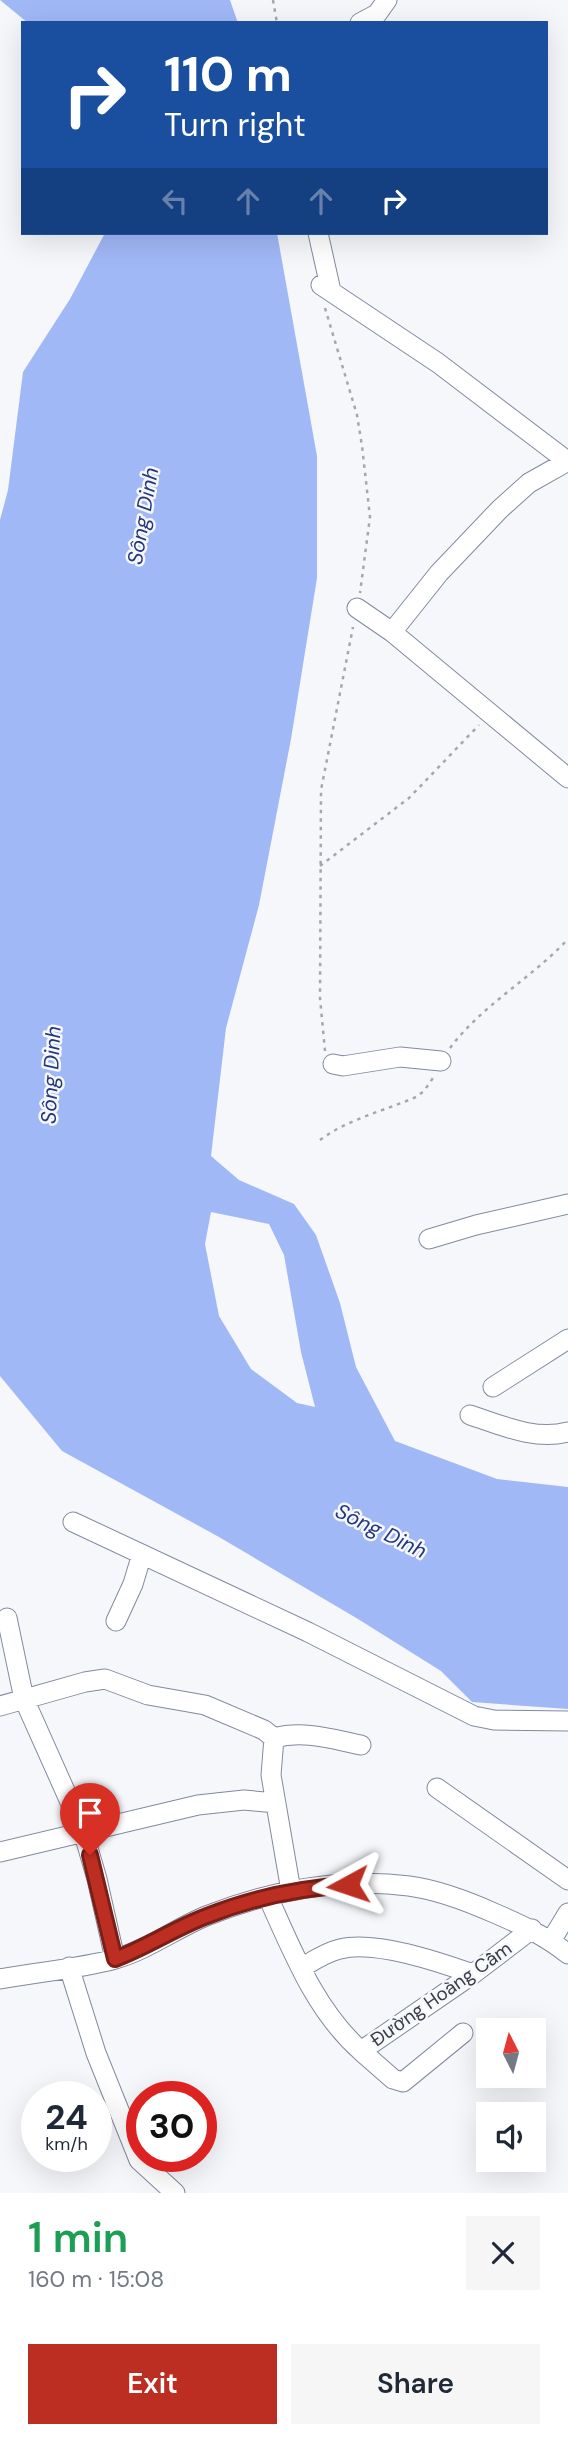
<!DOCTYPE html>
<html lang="en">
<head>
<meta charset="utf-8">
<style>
	:root { --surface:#fff; --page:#f6f6f7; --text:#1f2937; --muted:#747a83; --accent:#bc2e22 }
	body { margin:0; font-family:"DM Sans",sans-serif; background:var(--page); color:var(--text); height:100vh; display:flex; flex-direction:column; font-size:26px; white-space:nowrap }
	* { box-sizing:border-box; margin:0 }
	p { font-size:23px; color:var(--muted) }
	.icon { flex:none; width:38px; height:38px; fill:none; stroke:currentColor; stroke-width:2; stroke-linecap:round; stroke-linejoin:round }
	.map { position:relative; height:2193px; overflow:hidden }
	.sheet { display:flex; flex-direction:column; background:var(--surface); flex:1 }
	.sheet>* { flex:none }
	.top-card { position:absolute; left:21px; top:21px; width:527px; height:214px; border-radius:0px; box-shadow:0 7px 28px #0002; background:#1a4fa0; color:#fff; overflow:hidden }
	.needle { width:46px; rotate:354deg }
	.controls { position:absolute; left:476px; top:2018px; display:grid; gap:14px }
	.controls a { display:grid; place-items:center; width:70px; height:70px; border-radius:0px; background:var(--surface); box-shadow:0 7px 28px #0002; font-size:35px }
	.speed { position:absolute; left:21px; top:2081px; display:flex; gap:14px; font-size:35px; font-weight:700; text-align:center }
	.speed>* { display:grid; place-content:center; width:91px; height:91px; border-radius:50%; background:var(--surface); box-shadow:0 7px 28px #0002; line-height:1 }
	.speed small { font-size:18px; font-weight:400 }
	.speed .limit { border:10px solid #d22; background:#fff; color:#111 }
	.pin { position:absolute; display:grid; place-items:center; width:60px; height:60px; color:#fff; margin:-72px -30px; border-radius:50% 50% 50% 0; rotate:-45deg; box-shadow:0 0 7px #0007 }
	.pin .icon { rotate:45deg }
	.me { position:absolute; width:77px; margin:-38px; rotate:265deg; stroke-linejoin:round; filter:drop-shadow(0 0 5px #0008) }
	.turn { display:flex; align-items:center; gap:24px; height:147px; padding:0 28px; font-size:32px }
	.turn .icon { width:91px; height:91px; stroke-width:2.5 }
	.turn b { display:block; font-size:49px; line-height:60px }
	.lanes { display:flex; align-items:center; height:66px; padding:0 28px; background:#0003; justify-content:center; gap:35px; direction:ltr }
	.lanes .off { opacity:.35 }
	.round { display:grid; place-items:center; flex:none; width:74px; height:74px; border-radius:0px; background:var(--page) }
	.head { display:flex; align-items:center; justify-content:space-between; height:119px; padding:0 28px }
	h1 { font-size:42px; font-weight:600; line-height:52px; color:#1e9e55 }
	.button { display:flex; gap:14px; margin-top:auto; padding:14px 28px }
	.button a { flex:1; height:80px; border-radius:0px; background:var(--accent); color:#fff; font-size:28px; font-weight:600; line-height:80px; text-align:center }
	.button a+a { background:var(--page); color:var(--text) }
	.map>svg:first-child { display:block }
</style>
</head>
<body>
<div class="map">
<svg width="568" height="2193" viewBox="0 0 568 2193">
	<rect width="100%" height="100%" fill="#f5f7fb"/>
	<path fill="#a1b8f7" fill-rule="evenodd" d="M0 0H230L238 23H28Z
		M105 233H277L317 456V578L291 739 259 905 226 1028 211 1156 239 1180 294 1204 316 1235 340 1303 356 1367 395 1441 497 1479 568 1487V1709L472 1702 441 1671 358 1619 219 1537 62 1451 0 1376V520L8 490 23 372 70 299ZM211 1212 269 1224 284 1255 301 1352 315 1407 297 1403 251 1369 219 1316 205 1244Z"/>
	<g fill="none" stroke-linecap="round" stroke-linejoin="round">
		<defs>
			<path id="minor" d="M360 23 377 14 387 0
				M318 233 331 291
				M321 285 438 363 567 461
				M357 608 392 632 568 778
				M392 632 439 573 500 509 529 483 568 461
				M333 1064 343 1066 400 1057 441 1061
				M429 1239 476 1225 568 1204
				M493 1387 568 1339
				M470 1415C501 1425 535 1441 568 1432
				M73 1522 308 1632 474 1716 494 1720 568 1721
				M7 1618 24 1699 83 1831 97 1879 115 1959
				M116 1621 133 1584 142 1554
				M0 1706 85 1682 105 1679 148 1695 205 1705 264 1730 274 1738
				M274 1738 271 1775 291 1891
				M274 1738C304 1730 331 1739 361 1745
				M437 1788 568 1880
				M0 1852 198 1805 244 1800 276 1803
				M268 1897C293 1952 315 2010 361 2051L473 1974 532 1929
				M551 1941 568 1913
				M69 1967 96 2053 139 2160 175 2193
				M301 1968C313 1961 326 1952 340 1949 375 1940 439 1962 473 1974
				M0 1979C38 1972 78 1969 115 1959 147 1950 175 1929 206 1916 268 1891 342 1877 409 1886 439 1890 467 1901 494 1913 522 1925 544 1935 568 1954
				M361 2051 393 2079 403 2082 463 2033"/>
		</defs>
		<use href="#minor" stroke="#818a9f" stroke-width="21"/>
		<path stroke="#a5a7ae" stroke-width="2.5" stroke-dasharray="3.5 5" stroke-linecap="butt" d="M273 0 277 23
			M325 308 357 415 362 446 370 517 360 593
			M320 866 409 798 479 725
			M450 1048C482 1005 532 978 568 939
			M325 1051 320 998 321 790 353 627
			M320 1140C348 1119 384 1111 416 1097L424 1091 433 1078"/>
		<use href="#minor" stroke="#fff" stroke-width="19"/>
	</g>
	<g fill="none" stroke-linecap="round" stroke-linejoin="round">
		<defs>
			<path id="route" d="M90 1855 115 1959C147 1947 175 1928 207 1916 252 1898 300 1888 348 1885"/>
		</defs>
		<use href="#route" stroke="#7a1e16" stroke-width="18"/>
		<use href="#route" stroke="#bc2e22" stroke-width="12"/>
	</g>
	<g text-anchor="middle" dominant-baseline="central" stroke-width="5" stroke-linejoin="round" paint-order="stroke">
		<g font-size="19" fill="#393c46" stroke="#f5f7fb">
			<text transform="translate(441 1994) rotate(-35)">Đường Hoàng Cầm</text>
		</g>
		<g font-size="21" font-style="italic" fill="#24377e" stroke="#f5f7fb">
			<text transform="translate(143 516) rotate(-80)">Sông Dinh</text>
			<text transform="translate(51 1075) rotate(-87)">Sông Dinh</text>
			<text transform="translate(381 1531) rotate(26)">Sông Dinh</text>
		</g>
	</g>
</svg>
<div class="controls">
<a><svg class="needle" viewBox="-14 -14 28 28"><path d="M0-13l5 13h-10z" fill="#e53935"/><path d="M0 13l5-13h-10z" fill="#747a83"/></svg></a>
<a><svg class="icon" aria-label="sound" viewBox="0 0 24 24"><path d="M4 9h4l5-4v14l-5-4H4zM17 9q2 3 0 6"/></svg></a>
</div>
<div class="speed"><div>24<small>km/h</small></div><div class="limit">30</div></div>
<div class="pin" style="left:90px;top:1855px;background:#d93025"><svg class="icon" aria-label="arrive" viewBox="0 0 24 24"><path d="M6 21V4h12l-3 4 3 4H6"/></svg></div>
<svg class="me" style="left:348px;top:1885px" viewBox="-20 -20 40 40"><path d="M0-17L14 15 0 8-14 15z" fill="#bc2e22" stroke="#fff" stroke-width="4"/></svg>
<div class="top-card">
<div class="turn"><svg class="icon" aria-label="right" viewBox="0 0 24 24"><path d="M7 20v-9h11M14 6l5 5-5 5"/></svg><div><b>110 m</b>Turn right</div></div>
<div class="lanes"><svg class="icon off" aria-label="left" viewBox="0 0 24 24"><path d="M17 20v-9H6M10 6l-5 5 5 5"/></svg><svg class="icon off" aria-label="ahead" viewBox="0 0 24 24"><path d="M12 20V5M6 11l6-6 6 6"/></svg><svg class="icon off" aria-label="ahead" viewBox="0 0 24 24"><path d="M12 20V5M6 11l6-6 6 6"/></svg><svg class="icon" aria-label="right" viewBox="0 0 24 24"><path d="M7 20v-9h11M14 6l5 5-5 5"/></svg></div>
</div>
</div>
<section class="sheet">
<div class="head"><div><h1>1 min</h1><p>160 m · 15:08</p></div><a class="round"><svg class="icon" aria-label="close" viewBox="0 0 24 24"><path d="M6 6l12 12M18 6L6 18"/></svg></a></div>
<div class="button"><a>Exit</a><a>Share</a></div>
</section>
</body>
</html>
